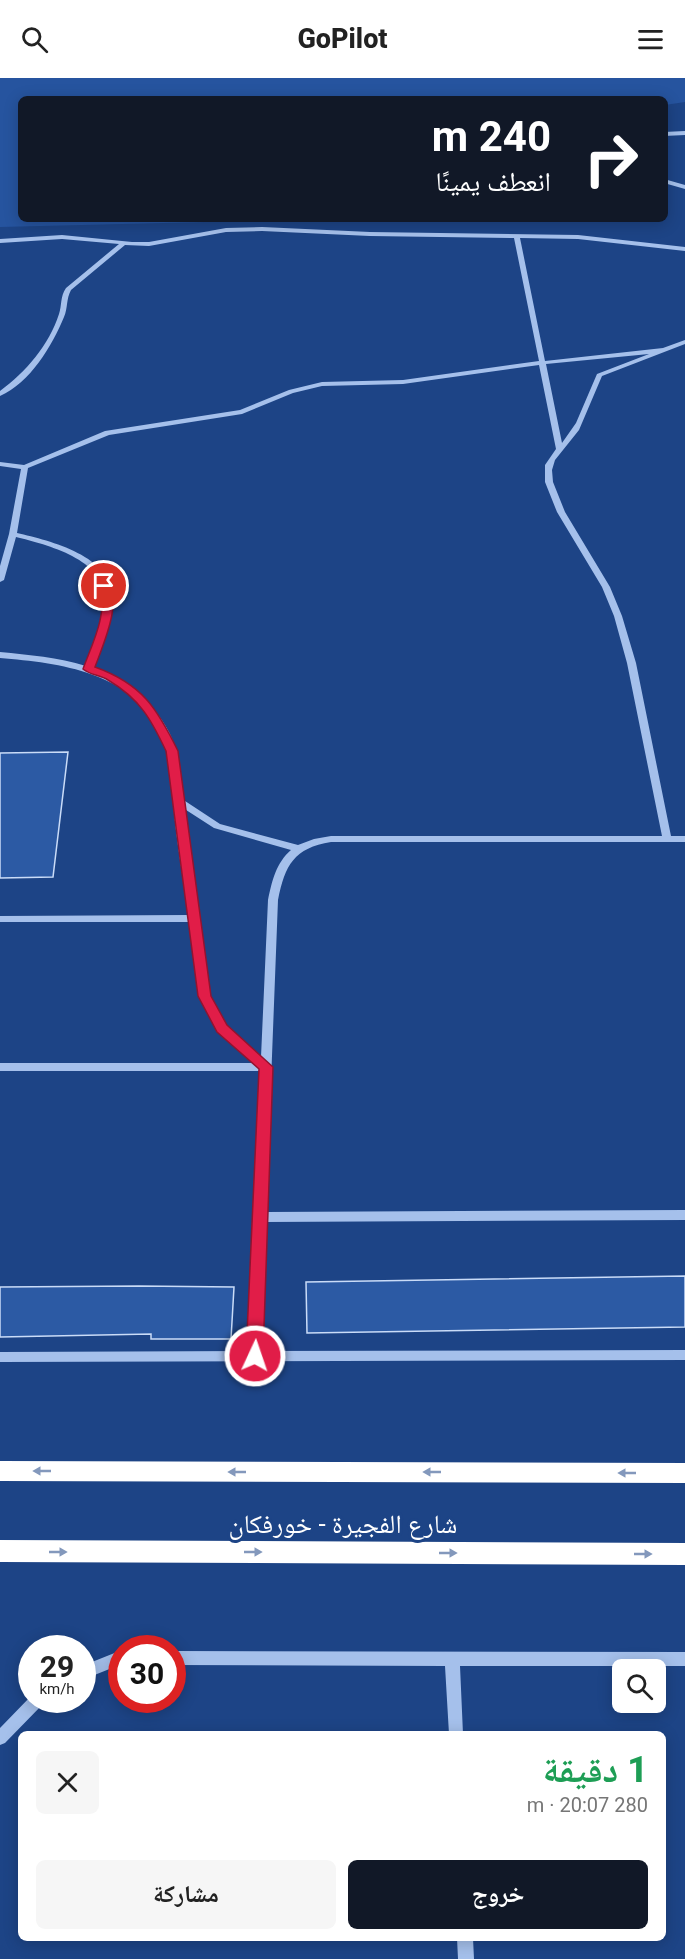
<!DOCTYPE html>
<html lang="ar">
<head>
<meta charset="utf-8">
<style>
	:root { --surface:#fff; --page:#f6f6f6; --text:#222; --muted:#767676; --accent:#111827 }
	body { margin:0; font-family:Roboto,"Noto Naskh Arabic",sans-serif; background:var(--page); color:var(--text); direction:rtl; height:100vh; display:flex; flex-direction:column; font-size:22px; white-space:nowrap }
	* { box-sizing:border-box; margin:0 }
	p { font-size:20px; color:var(--muted) }
	.icon { flex:none; width:33px; height:33px; fill:none; stroke:currentColor; stroke-width:2; stroke-linecap:round; stroke-linejoin:round }
	.map { position:relative; flex:1; overflow:hidden; direction:ltr }
	.panel { position:absolute; left:18px; top:1653px; width:648px; height:210px; display:flex; flex-direction:column; background:var(--surface); border-radius:9px; box-shadow:0 3px 15px #0003; direction:rtl }
	.panel>* { flex:none }
	.banner { position:absolute; left:18px; top:18px; width:650px; height:126px; border-radius:9px; box-shadow:0 3px 15px #0003; direction:rtl; background:#111827; color:#fff; overflow:hidden }
	.tools { position:absolute; left:612px; top:1581px; display:grid; gap:12px }
	.tools a { display:grid; place-items:center; width:54px; height:54px; border-radius:9px; background:var(--surface); box-shadow:0 3px 15px #0003; font-size:30px }
	.speed { position:absolute; left:18px; top:1557px; display:flex; gap:12px; font-size:30px; font-weight:700; text-align:center }
	.speed>* { display:grid; place-content:center; width:78px; height:78px; border-radius:50%; background:var(--surface); box-shadow:0 3px 15px #0003; line-height:1 }
	.speed small { font-size:15px; font-weight:400 }
	.speed .limit { border:9px solid #d22; background:#fff; color:#111 }
	.pin { position:absolute; display:grid; place-items:center; width:51px; height:51px; color:#fff; margin:-26px; border:3px solid #fff; border-radius:50%; box-shadow:0 2px 6px #0007 }
	.me { position:absolute; width:66px; margin:-33px; rotate:3deg; stroke-linejoin:round; filter:drop-shadow(0 0 4px #0008) }
	.turn { display:flex; align-items:center; gap:21px; height:126px; padding:0 18px; font-size:27px }
	.turn .icon { width:78px; height:78px; stroke-width:2.5 }
	.turn b { display:block; font-size:42px; line-height:51px }
	.round { display:grid; place-items:center; flex:none; width:63px; height:63px; border-radius:9px; background:var(--page) }
	.headline { display:flex; align-items:center; justify-content:space-between; height:102px; padding:0 18px }
	h1 { font-size:36px; font-weight:800; line-height:45px; color:#1e9e55 }
	.primary-button { display:flex; gap:12px; margin-top:auto; padding:12px 18px }
	.primary-button a { flex:1; height:69px; border-radius:9px; background:var(--accent); color:#fff; font-size:24px; font-weight:800; line-height:69px; text-align:center }
	.primary-button a+a { background:var(--page); color:var(--text) }
	header { display:flex; justify-content:space-between; align-items:center; height:78px; padding:0 18px; background:var(--surface); font-size:27px; font-weight:800 }
	.map>svg:first-child { display:block }
</style>
</head>
<body>
<header><svg class="icon" aria-label="menu" viewBox="0 0 24 24"><path d="M4 6h16M4 12h16M4 18h16"/></svg>GoPilot<svg class="icon" aria-label="search" viewBox="0 0 24 24"><circle cx="10" cy="10" r="6"/><path d="M15 15l6 6"/></svg></header>
<div class="map">
<svg width="685" height="1881" viewBox="0 0 685 1881">
	<rect width="100%" height="100%" fill="#1d4486"/>
	<path fill="#26549f" d="M0 0H685V24L665 27 664 21H21V141H328L0 149Z"/>
	<path fill="#2c5aa4" stroke="#cadcf8" stroke-width="1.5" d="M68 674 53 799 0 800V675Z
		M685 1198V1249L307 1255 306 1204Z
		M139 1208 234 1209 231 1261H151V1256L0 1259V1209Z"/>
	<g fill="none" stroke-linecap="round" stroke-linejoin="round">
		<path fill="#a5c0eb" fill-rule="evenodd" d="M685 53V57L664 58V54Z
			M664 101 685 107V111L664 105Z
			M262 149 370 154 578 157 685 169V173L578 161 520 160 545 283 663 270 685 262V266L602 298 579 352 555 382 552 392 553 404 565 434 610 509 622 538 636 585 671 758H685V764H331C294 770 285 787 278 822L266 1134 685 1132V1142L266 1144 261 1273 685 1272V1282L0 1284V1274L249 1273 261 993H0V985H254L218 953 199 918 189 844H0V838L188 837C183 799 176 761 173 723 171 708 172 692 169 677 167 670 164 663 161 656 133 594 60 585 0 580V574C29 577 58 579 86 588 93 568 103 547 105 526 109 482 48 467 16 459L4 502 0 504V488L9 456 21 391 0 388V384L24 387 105 353 240 332 289 312 322 304 403 302 539 283 514 160 370 158 262 153 226 154 149 168 125 167 71 212C66 221 68 230 64 239 52 268 30 305 0 318V313C26 294 49 267 59 236 62 227 60 219 66 210L119 166 62 161 0 165V161L62 157 132 164H149L226 150ZM649 276 597 296 576 345 562 365 546 286ZM539 287 556 371 545 387V404L557 434 602 509 614 538 627 585 662 758H331L314 761 298 767 220 746 182 721C181 707 181 692 178 678 168 636 133 605 93 591 101 570 113 546 113 523 114 478 51 463 17 455L28 390 109 357 242 336 293 315 322 308 403 306ZM183 730 214 750 291 772C276 785 272 803 268 822L261 979 226 947 209 918Z
			M122 1572V1586L82 1602V1588Z
			M172 1573 685 1574V1588H460L463 1656H449L445 1588 172 1587Z
			M32 1617V1622H44L42 1627 5 1665 0 1667V1650Z
			M457 1860H473L474 1881H458Z"/>
		<path fill="#fff" fill-rule="evenodd" d="M0 1383 685 1385V1405L0 1403Z
			M0 1462 685 1465V1487L0 1484Z"/>
	</g>
	<defs><path id="oneway-solid" d="M-6-.8H1V-3.2L6.5 0L1 3.2V.8H-6Z" transform="scale(1.5)"/></defs>
	<g fill="#8398bc">
		<use href="#oneway-solid" transform="translate(42 1393) rotate(-180)"/>
		<use href="#oneway-solid" transform="translate(237 1394) rotate(-180)"/>
		<use href="#oneway-solid" transform="translate(432 1394) rotate(-180)"/>
		<use href="#oneway-solid" transform="translate(627 1395) rotate(-180)"/>
		<use href="#oneway-solid" transform="translate(58 1474)"/>
		<use href="#oneway-solid" transform="translate(253 1474)"/>
		<use href="#oneway-solid" transform="translate(448 1475)"/>
		<use href="#oneway-solid" transform="translate(643 1476)"/>
	</g>
	<path fill="#e11d48" stroke="#92132f" stroke-width="1.5" d="M104 505C127 514 101 572 95 589 142 606 157 630 178 673L211 918 227 947 273 989 263 1278 260 1283 255 1285 249 1283 246 1278 259 991 217 954 198 918 166 673C151 641 140 621 108 602 100 597 90 597 83 591 92 566 109 534 99 508Z"/>
	<g text-anchor="middle" dominant-baseline="central" stroke-width="6" stroke-linejoin="round" paint-order="stroke">
		<g font-size="26" fill="#fff" stroke="#1d4486">
			<text x="343" y="1446">شارع الفجيرة - خورفكان</text>
		</g>
	</g>
</svg>
<div class="tools">
<a><svg class="icon" aria-label="search" viewBox="0 0 24 24"><circle cx="10" cy="10" r="6"/><path d="M15 15l6 6"/></svg></a>
</div>
<div class="speed"><div>29<small>km/h</small></div><div class="limit">30</div></div>
<div class="pin" style="left:104px;top:508px;background:#d93025"><svg class="icon" aria-label="arrive" viewBox="0 0 24 24"><path d="M6 21V4h12l-3 4 3 4H6"/></svg></div>
<svg class="me" style="left:255px;top:1278px" viewBox="-20 -20 40 40"><circle r="17" fill="#e11d48" stroke="#fff" stroke-width="3"/><path d="M0-11L8 9 0 5-8 9z" fill="#fff"/></svg>
<div class="banner">
<div class="turn"><svg class="icon" aria-label="right" viewBox="0 0 24 24"><path d="M7 20v-9h11M14 6l5 5-5 5"/></svg><div><b>240 m</b>انعطف يمينًا</div></div>
</div>
<section class="panel">
<div class="headline"><div><h1>1 دقيقة</h1><p>280 m · 20:07</p></div><a class="round"><svg class="icon" aria-label="close" viewBox="0 0 24 24"><path d="M6 6l12 12M18 6L6 18"/></svg></a></div>
<div class="primary-button"><a>خروج</a><a>مشاركة</a></div>
</section>
</div>
</body>
</html>
